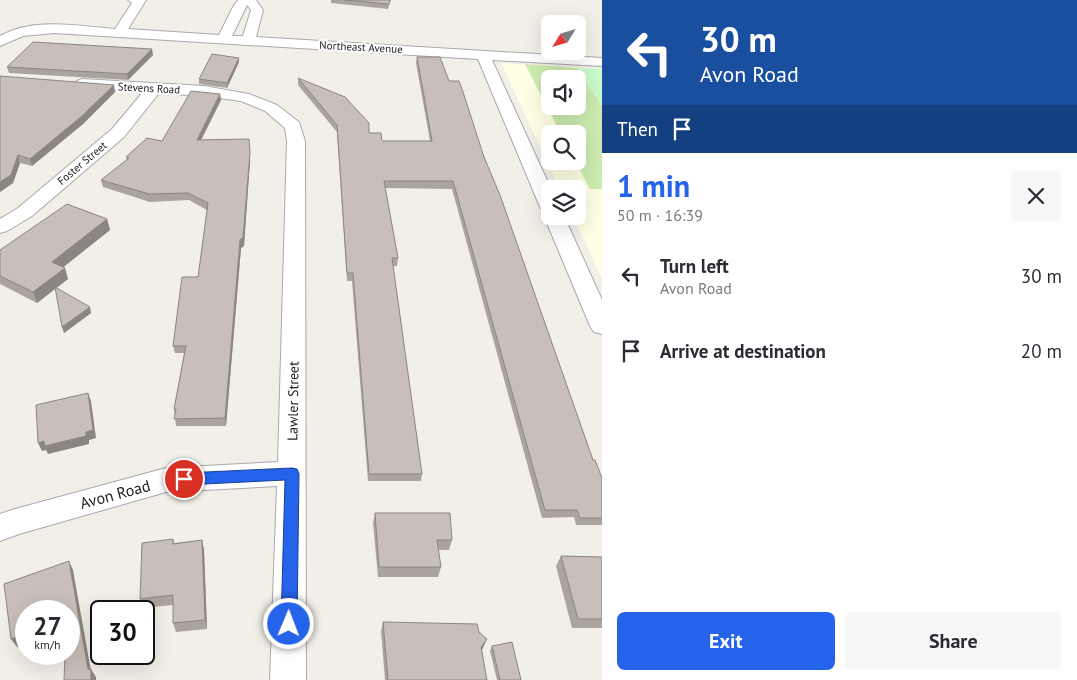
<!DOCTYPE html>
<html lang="en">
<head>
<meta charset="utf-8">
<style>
	:root { --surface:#fff; --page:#f7f7f7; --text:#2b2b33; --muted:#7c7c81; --accent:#2563eb }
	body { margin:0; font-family:"PT Sans",sans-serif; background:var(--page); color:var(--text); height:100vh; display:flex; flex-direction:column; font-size:19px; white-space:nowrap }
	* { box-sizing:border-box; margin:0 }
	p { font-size:16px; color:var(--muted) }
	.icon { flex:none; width:28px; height:28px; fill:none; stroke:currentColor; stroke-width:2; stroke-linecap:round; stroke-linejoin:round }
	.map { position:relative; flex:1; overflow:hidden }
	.panel { display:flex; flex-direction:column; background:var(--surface); width:475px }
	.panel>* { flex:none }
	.guide { background:#1a4fa0; color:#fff; overflow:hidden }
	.needle { width:32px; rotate:233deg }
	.fabs { position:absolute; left:541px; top:15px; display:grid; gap:10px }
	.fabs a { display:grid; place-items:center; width:45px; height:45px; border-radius:8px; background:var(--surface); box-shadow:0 5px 20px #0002; font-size:25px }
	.speed { position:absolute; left:15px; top:600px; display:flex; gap:10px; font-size:25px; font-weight:700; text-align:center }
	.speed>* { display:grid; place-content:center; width:65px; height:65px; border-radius:50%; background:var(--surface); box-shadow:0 5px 20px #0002; line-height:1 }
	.speed small { font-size:12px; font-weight:400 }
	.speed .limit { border:2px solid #111; border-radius:8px; background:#fff; color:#111 }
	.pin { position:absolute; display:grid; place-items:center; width:42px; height:42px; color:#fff; margin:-21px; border:2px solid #fff; border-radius:50%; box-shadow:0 1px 5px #0007 }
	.me { position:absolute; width:55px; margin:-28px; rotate:1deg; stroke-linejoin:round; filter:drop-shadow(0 0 4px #0008) }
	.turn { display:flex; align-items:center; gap:18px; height:105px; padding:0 15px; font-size:22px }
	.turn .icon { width:65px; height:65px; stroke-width:2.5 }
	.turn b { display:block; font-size:35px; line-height:42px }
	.then { display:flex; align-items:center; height:48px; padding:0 15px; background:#0003; gap:10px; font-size:19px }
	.round { display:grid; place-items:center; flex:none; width:52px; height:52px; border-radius:8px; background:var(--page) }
	.head { display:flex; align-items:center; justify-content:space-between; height:85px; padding:0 15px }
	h1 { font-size:30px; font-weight:700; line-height:38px; color:var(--accent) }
	.cta { display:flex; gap:10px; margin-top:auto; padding:10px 15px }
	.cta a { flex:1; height:58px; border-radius:8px; background:var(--accent); color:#fff; font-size:20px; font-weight:700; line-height:58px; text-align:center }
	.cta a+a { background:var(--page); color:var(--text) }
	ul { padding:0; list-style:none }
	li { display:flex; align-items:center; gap:15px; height:75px; padding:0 15px }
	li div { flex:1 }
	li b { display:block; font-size:19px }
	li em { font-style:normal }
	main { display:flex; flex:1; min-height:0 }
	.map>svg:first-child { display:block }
</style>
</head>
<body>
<main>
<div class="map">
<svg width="602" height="680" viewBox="0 0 602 680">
	<rect width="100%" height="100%" fill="#f2efe9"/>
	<path fill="#ffffe5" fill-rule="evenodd" d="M501 63 602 69V279L573 216H578V189H560ZM550 79H578V106H550ZM550 134H578V161H550Z"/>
	<path fill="#cdebb0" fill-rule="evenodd" d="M525 64 577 68 602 106V189H590L575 161H578V134H561ZM550 79H578V106H550Z"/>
	<path fill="#c8facc" d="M577 68 602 69V106Z"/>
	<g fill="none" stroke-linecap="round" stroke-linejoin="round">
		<defs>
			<path id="street" d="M128 0H146L128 29 219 35 233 7 238 0H256L263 10 256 37 602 58V66L492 60 551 189 550 216H564L602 300V334L594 332 590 326 544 216 547 212 543 211 540 207 478 59 54 33 23 36 0 46V36C34 17 78 26 115 29L132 3ZM247 5 251 10 243 36H232Z
				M82 79 204 86 249 94 277 105 299 122 305 141 306 680H270L277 486 166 492 19 534 0 541V514L15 509 166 468 278 462 287 141 285 128 265 111 241 101 204 96 159 93 124 137 32 216 7 231 0 233V219L18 208 112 129 143 92 77 87 74 84 77 81Z"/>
		</defs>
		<use href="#street" stroke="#a9a9a9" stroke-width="2"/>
		<use href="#street" fill="#fff" fill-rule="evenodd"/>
	</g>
	<path fill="#aba49e" d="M331 0H391L388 9 331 3Z
		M153 55 128 80 9 73 7 67Z
		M417 57 449 81 484 157 593 460 602 478V525H576L574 517 542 518 452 189 385 188 398 258 397 266H393L422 474 421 481H368L352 281H347L337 132 298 85V78L369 133 382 141H430L416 63Z
		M239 62 227 88 199 84V79Z
		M0 76 115 92 83 124 32 166 20 163 13 183 0 192Z
		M220 94 221 100 201 140 250 160 244 246 241 248 226 426H176L174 409 184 353H175L173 346 198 277 207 210 189 200 150 202 103 187 101 180 127 160 126 157 162 141Z
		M107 219 110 230 63 267 68 279 56 288 91 313 64 333 55 289 37 303 0 284V250Z
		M375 513 452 540 449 550H438L441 567 438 577H378L373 523Z
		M173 539 174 543 202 540 204 550 207 629 176 632 173 623V605L143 608 140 599Z
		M561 556 602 557V628H572L556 566Z
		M383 622 483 648 482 650 487 680H385L381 631Z
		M492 646 521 680H497L490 651Z"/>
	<path fill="#8b8681" d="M152 49 153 55 128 80 127 74Z
		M239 58V62L227 88V83Z
		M114 85 115 92 83 124 32 166 30 159Z
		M220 94 221 100 198 146 197 140Z
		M249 139 250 160 244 246 241 248 226 426 225 418Z
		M18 155 20 163 13 183 0 192V182Z
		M107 219 110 230 56 273 52 262Z
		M65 268 68 279 37 303 33 292Z
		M90 307 91 313 64 333 62 327Z
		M88 393 91 401 96 438 89 440V444L48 454 46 450 42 451 38 443 44 441Z
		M202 540 204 550 207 629 205 620Z
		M69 561 73 570 91 671V669L96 677V680H91L88 669Z
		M26 633V644L17 647 11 639Z
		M487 639 483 648 477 656 481 647Z
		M53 654H61L55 656Z"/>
	<path fill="#c7bfb8" stroke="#8b8681" d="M345 0H390L389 4Z
		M33 42 152 49 127 74 7 67Z
		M212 54 239 58 227 83 199 79Z
		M417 57H440L449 81H459L464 95 484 157 500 195 593 460H595L602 478V518H580L577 510H545L453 181H384L398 258H392L422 474H369L353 273H347L337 125 298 78 345 97 369 123V133H381L382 141H432Z
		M0 76 114 85 82 116 30 159 18 155 11 175 0 182Z
		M191 91 220 94 197 140 249 139 250 153 243 238 240 240 225 418 174 419 176 409H174L186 346H173L182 277H198L208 203 188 193 149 194 101 180 129 158 126 157 147 138 162 141Z
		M67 204 107 219 52 262 65 268 33 292 0 276V250Z
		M55 287 90 307 62 327Z
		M88 393 93 430 86 432V436L45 446 44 441 38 443 36 405Z
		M375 513H450L452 540H437L441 567H379Z
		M173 539V544L202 540 205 620 173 623V595L140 599 142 543Z
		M561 556 602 557V619H578Z
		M69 561 88 669H91V680H64L65 654H69V611H26V633L11 639 4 584Z
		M383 622 477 624 479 632 487 639 481 647 487 680H388Z
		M512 642 521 680H500L492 646Z"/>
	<path fill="#2563eb" stroke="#184099" d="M292 468 297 469 299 474 297 624 295 629 289 632 283 629 281 624 285 480 184 485 179 483 177 479 179 475 184 473Z"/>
	<g text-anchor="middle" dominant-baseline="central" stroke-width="4" stroke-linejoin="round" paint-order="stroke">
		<g font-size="11" fill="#222" stroke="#fff">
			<text transform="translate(361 47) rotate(3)">Northeast Avenue</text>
			<text transform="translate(149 88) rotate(3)">Stevens Road</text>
			<text transform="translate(82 163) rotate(-40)">Foster Street</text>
		</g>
		<g font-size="14" fill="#222" stroke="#fff">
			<text transform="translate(293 401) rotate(-89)">Lawler Street</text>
		</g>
		<g font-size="16" fill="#222" stroke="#fff">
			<text transform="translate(115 494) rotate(-15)">Avon Road</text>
		</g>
	</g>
</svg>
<div class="fabs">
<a><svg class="needle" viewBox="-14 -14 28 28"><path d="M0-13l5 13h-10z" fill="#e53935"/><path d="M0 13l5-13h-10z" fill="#7c7c81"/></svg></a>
<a><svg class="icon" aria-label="sound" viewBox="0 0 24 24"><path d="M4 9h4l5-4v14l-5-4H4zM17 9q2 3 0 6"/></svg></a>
<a><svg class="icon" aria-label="search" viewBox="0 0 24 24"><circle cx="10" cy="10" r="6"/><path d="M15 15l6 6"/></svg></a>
<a><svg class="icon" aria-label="layers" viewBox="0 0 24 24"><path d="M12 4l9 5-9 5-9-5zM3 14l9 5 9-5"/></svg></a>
</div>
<div class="speed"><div>27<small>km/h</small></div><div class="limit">30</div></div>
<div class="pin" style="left:184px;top:479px;background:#d93025"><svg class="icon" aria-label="arrive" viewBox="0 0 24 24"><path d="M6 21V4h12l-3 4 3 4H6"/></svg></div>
<svg class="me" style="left:289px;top:624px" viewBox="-20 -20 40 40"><circle r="17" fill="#2563eb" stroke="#fff" stroke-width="3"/><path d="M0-11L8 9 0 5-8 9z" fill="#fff"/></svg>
</div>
<section class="panel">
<div class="guide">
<div class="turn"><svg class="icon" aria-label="left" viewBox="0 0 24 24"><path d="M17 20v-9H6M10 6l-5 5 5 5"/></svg><div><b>30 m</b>Avon Road</div></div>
<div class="then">Then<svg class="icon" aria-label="arrive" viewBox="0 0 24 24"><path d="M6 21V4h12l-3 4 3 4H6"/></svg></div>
</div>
<div class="head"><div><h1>1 min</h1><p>50 m · 16:39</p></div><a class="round"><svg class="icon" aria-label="close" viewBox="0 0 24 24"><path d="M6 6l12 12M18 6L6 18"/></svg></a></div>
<ul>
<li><svg class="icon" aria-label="left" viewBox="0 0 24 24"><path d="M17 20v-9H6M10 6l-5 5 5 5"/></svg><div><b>Turn left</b><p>Avon Road</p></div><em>30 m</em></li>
<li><svg class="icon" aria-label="arrive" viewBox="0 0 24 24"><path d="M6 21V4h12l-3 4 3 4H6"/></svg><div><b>Arrive at destination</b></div><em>20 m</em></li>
</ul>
<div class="cta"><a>Exit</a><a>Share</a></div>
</section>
</main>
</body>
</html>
